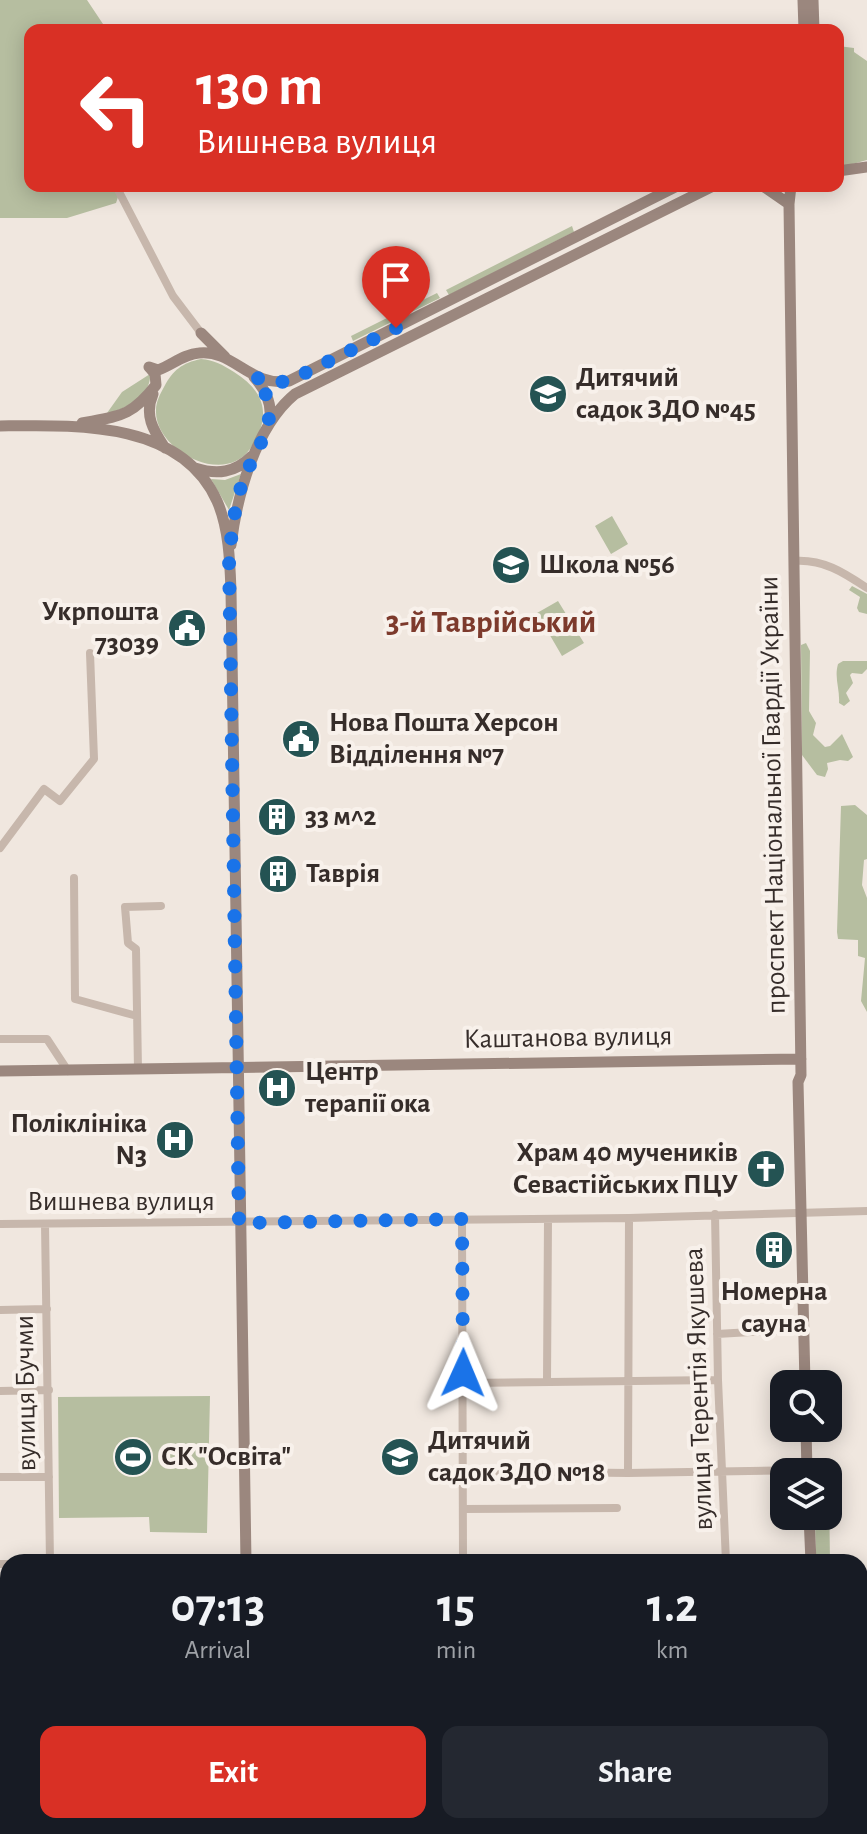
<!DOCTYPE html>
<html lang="en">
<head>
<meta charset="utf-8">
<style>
	:root { --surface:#171b24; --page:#242831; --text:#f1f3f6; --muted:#9ea1a6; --accent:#d93025 }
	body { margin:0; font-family:"Alegreya Sans",sans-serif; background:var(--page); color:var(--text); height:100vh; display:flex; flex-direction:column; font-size:30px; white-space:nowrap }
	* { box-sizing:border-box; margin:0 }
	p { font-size:26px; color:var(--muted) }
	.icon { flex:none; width:44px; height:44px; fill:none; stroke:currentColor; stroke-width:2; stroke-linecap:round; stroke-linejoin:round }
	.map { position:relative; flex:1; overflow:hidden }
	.details { position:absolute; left:0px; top:1554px; width:868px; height:280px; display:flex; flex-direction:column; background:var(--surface); border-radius:24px 24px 0 0; box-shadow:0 4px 20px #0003 }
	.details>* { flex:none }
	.banner { position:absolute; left:24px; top:24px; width:820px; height:168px; border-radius:16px; box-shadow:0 4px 20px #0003; background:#d93025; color:#fff; overflow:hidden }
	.tools { position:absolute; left:770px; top:1370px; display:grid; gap:16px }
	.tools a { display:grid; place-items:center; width:72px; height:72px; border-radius:16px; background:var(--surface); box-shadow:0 4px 20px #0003; font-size:40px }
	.pin { position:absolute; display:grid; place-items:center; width:68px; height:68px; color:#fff; margin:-82px -34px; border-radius:50% 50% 50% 0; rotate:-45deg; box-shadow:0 0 8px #0007 }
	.pin .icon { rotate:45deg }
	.me { position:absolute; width:88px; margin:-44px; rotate:1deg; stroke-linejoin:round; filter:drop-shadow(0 0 6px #0008) }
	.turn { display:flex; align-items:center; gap:28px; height:168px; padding:0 40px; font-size:36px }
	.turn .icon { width:104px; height:104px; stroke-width:2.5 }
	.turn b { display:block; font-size:56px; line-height:68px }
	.eta { display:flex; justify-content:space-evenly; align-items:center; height:136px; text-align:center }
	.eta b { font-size:48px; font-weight:600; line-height:56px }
	.action { display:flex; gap:16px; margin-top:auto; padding:16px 40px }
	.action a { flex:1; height:92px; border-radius:16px; background:var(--accent); color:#fff; font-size:32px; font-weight:600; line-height:92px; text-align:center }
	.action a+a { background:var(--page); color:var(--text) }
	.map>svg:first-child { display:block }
</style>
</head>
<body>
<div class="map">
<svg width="867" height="1834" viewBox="0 0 867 1834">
	<rect width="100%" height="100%" fill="#f0e7df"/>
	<path fill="#b6bea0" d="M0 0H87L107 30H30V186H113L118 197 116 203 67 218H0Z
		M838 46 854 48V52L867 61V160L838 168Z
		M572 226 574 232 449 295 446 290Z
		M437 293 440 298 353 341 351 336Z
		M201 359C214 360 223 365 234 372 266 392 272 417 250 449 223 487 154 449 156 410 156 402 160 394 164 387 173 370 182 363 201 359Z
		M150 374C152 394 126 410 107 413L122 392Z
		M241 474 229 510 211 479 225 480Z
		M612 516 628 544 611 554 595 526Z
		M852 586 867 594V614L859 612 857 608 860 597 849 590Z
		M558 601 584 643 562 656 537 613Z
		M806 643 810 651 809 711 816 723 813 735 825 747 830 746 842 734 853 757 848 761 840 760 827 763 828 769 825 777 817 775 802 755 801 645Z
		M843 661H867V669L862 674 852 673 850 675 853 683 846 693 850 701 844 706 839 703C840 689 834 678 838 664Z
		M855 805 867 815V859L864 860 862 885 867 898V1012L861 1001 865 958 858 956V940L838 939 837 932 841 806Z
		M210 1396 207 1533 150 1532 149 1517 59 1518 58 1397Z
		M829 1489 830 1562H816L815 1516H828Z
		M819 1826H856V1834H819Z"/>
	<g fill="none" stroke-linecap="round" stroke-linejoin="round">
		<path stroke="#c7b7ac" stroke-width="8" d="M116 186 173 296 201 333
			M794 561C823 559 843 572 867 588
			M0 848 44 789 60 801 94 759 90 653
			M74 878 75 999 137 1016
			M0 1039H47L68 1071
			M138 1070 136 949 128 943 125 907 161 906
			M715 1214 718 1380 726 1562
			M462 1219 463 1562
			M0 1224 629 1218 867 1211
			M45 1224 50 1562
			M0 1310 47 1309
			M717 1334 804 1329
			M547 1381 548 1219
			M463 1383 718 1380
			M0 1391 49 1390
			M464 1471 628 1473 807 1470
			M628 1473 629 1218
			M0 1477H49
			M463 1509 617 1508
			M0 1564H8
			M0 1643H8
			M465 1826 466 1834
			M545 1826 546 1834
			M729 1826V1834
			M51 1834V1826"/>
		<path stroke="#9b877e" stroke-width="11" d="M803 0 804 30
			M813 0 814 30
			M838 171 867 167
			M763 186 789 204
			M791 186 789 204 801 1075 798 1082 805 1384
			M201 333 225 357
			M149 367 158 370C172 365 184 354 199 353 233 349 251 388 289 381L677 186
			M254 377C266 390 273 406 269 423
			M153 394C144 415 153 430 165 448
			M82 423C120 416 131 417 156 385L155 374 150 368
			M0 426C74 425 181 420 217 501 229 528 230 563 231 591L246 1562
			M195 468C217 475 235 473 252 456
			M231 545C237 496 255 427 295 394L713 186
			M0 1071 801 1059
			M806 1428 807 1472
			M809 1516 811 1562
			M0 1741H8
			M860 1758 861 1834
			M815 1826V1834
			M250 1834V1826"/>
	</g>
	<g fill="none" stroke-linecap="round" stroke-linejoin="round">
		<path stroke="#1a73e8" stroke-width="14" stroke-dasharray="0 25.2" d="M396 328 289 381 272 383 254 377C289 415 255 446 242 484 234 508 232 533 229 557L239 1223 462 1219 463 1373"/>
	</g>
	<defs>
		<symbol id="school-disc" viewBox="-11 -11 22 22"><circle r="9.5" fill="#245353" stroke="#f8f1eb"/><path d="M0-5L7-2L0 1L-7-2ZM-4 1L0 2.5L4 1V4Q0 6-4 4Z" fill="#fff"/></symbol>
		<symbol id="civic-disc" viewBox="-11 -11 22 22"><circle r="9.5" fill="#245353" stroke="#f8f1eb"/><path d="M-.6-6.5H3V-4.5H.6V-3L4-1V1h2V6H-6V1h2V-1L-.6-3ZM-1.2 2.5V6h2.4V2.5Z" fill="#fff"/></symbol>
		<symbol id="building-disc" viewBox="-11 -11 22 22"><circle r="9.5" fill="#245353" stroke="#f8f1eb"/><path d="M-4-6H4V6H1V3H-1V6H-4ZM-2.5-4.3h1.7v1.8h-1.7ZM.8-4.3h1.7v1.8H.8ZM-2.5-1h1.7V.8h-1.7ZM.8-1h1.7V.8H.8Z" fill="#fff"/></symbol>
		<symbol id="hospital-disc" viewBox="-11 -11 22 22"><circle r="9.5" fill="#245353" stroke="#f8f1eb"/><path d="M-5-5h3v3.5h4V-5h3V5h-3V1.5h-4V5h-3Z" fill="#fff"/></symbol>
		<symbol id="church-disc" viewBox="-11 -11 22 22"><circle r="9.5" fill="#245353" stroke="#f8f1eb"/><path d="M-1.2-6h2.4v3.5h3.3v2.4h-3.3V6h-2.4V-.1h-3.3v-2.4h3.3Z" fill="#fff"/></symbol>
		<symbol id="stadium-disc" viewBox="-11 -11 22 22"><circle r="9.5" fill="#245353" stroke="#f8f1eb"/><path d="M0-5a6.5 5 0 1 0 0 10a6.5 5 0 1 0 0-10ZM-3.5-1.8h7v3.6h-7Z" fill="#fff"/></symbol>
	</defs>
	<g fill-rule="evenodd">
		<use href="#school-disc" x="526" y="372" width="44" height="44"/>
		<use href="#school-disc" x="489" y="543" width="44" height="44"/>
		<use href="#civic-disc" x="165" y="606" width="44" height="44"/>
		<use href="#civic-disc" x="279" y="717" width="44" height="44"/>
		<use href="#building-disc" x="255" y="795" width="44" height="44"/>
		<use href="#building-disc" x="256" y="852" width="44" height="44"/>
		<use href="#hospital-disc" x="255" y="1066" width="44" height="44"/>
		<use href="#hospital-disc" x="153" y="1118" width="44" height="44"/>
		<use href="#church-disc" x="744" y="1147" width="44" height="44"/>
		<use href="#building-disc" x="752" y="1228" width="44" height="44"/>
		<use href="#stadium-disc" x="111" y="1435" width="44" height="44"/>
		<use href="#school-disc" x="378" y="1435" width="44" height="44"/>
	</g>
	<g text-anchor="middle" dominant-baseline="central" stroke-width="8" stroke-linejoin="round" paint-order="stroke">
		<g font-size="28" font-weight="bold" fill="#362d2a" stroke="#f8f1eb" text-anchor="start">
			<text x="576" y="378">Дитячий<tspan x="576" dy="32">садок ЗДО №45</tspan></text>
			<text x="539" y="565">Школа №56</text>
			<text x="159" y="612" text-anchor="end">Укрпошта<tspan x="159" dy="32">73039</tspan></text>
			<text x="329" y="723">Нова Пошта Херсон<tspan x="329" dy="32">Відділення №7</tspan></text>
			<text x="305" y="817">33 м^2</text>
			<text x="306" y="874">Таврія</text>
			<text x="305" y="1072">Центр<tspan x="305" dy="32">терапії ока</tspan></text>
			<text x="147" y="1124" text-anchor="end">Поліклініка<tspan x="147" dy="32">N3</tspan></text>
			<text x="738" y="1153" text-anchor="end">Храм 40 мучеників<tspan x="738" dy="32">Севастійських ПЦУ</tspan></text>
			<text x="774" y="1292" text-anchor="middle">Номерна<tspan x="774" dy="32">сауна</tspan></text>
			<text x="428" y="1441">Дитячий<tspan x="428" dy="32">садок ЗДО №18</tspan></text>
			<text x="161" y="1457">СК "Освіта"</text>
		</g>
		<g font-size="28" fill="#362d2a" stroke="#f8f1eb">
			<text transform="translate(773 795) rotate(-91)">проспект Національної Гвардії України</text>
			<text transform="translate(568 1038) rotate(-1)">Каштанова вулиця</text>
			<text x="121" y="1202">Вишнева вулиця</text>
			<text transform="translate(699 1389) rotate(-92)">вулиця Терентія Якушева</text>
			<text transform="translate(26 1393) rotate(-91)">вулиця Бучми</text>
		</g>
		<g font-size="32" font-weight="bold" fill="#7d3a2c" stroke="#f8f1eb">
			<text x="491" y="622">3-й Таврійський</text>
		</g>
	</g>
</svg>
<div class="tools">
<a><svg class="icon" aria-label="search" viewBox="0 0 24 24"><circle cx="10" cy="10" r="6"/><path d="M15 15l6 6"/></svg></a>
<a><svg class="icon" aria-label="layers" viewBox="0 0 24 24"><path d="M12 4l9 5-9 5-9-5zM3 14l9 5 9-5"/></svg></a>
</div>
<div class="pin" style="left:396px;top:328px;background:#d93025"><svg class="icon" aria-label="arrive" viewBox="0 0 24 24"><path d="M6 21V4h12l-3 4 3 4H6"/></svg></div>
<svg class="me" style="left:463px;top:1373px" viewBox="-20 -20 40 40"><path d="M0-17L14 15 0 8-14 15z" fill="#1a73e8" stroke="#fff" stroke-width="4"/></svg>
<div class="banner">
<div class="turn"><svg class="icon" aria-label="left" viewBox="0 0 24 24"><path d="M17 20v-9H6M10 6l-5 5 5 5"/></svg><div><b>130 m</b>Вишнева вулиця</div></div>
</div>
<section class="details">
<div class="eta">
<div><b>07:13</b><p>Arrival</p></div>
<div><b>15</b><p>min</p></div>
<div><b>1.2</b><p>km</p></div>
</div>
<div class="action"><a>Exit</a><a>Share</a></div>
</section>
</div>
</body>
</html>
